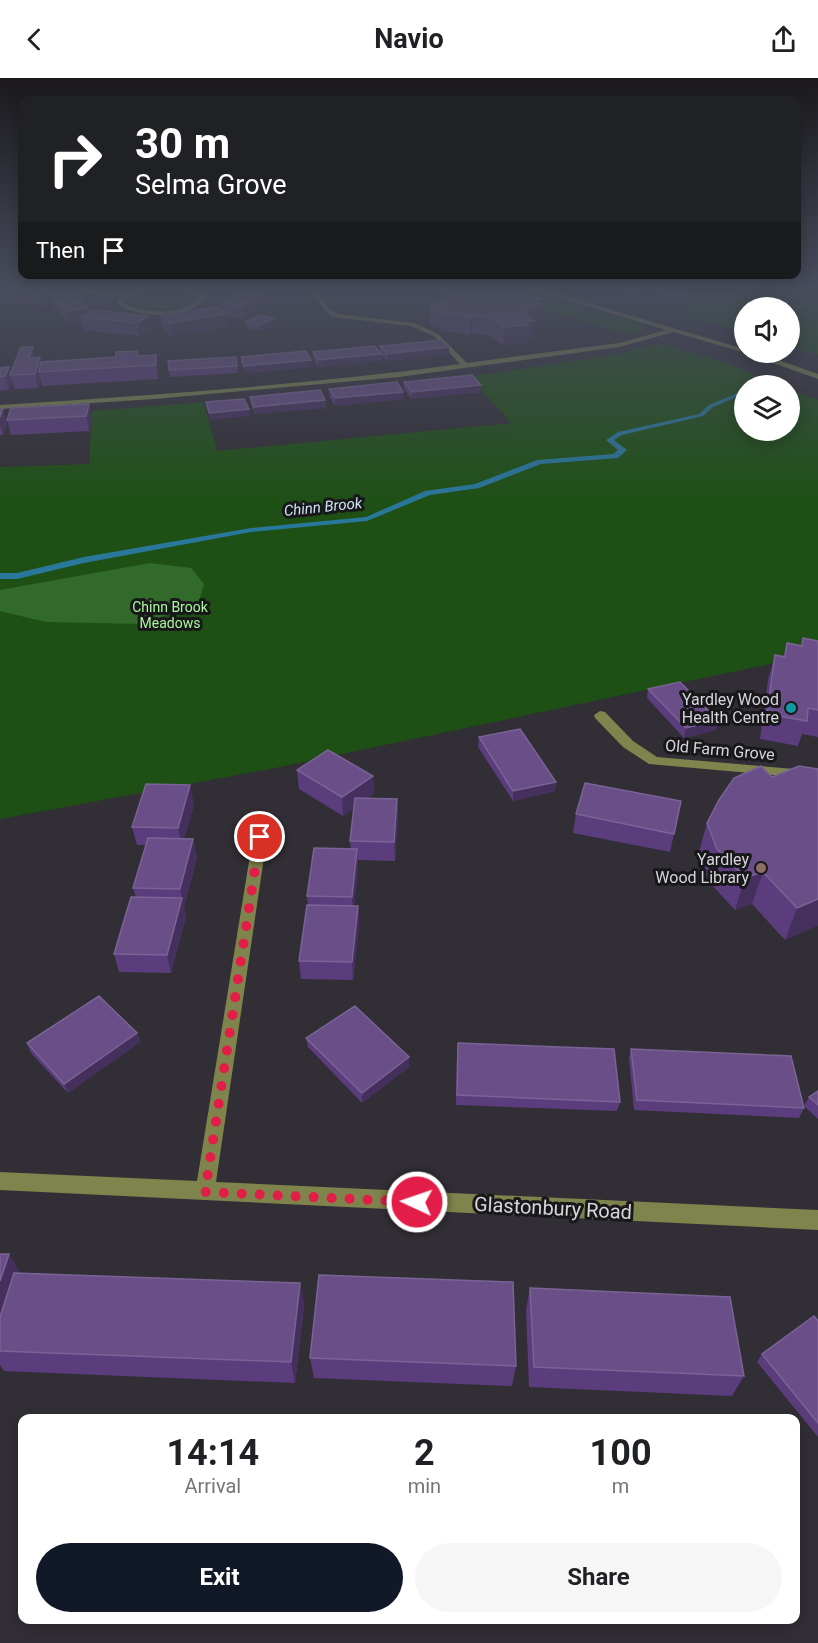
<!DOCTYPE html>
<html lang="en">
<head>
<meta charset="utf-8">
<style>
	:root { --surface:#fff; --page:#f6f6f6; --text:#202124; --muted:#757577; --accent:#111827 }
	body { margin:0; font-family:Roboto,sans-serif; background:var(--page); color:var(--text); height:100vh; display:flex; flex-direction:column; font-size:22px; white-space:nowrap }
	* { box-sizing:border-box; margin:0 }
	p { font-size:20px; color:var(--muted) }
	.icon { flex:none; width:33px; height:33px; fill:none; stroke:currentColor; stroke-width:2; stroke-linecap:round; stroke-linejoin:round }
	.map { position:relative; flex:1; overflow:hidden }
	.panel { position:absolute; left:18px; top:1336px; width:782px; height:210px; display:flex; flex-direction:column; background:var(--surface); border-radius:12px; box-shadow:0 3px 15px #0003 }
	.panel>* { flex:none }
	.guide { position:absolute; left:18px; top:18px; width:783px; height:183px; border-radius:12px; box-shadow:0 3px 15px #0003; background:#202124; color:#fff; overflow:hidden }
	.buttons { position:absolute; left:734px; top:219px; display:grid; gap:12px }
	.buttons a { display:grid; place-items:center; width:66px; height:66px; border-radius:50%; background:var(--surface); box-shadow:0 3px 15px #0003; font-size:30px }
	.pin { position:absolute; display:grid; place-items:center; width:51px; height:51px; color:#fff; margin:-26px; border:3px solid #fff; border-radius:50%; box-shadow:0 2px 6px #0007 }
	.me { position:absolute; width:66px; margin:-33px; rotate:273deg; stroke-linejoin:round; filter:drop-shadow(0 0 4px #0008) }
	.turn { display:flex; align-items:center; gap:21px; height:126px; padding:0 18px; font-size:27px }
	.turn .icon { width:78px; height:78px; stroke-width:2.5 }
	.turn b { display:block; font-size:42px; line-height:51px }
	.then { display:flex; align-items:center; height:57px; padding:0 18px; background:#0003; gap:12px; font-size:22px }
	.eta { display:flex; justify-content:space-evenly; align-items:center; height:102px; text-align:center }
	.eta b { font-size:36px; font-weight:700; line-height:42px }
	.button { display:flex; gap:12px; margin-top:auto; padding:12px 18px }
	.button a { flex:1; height:69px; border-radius:36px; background:var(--accent); color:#fff; font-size:24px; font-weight:700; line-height:69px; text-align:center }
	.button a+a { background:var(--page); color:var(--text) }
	header { display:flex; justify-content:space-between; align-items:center; height:78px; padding:0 18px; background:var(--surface); font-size:27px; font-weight:700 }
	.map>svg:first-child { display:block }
</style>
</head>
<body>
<header><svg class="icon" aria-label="back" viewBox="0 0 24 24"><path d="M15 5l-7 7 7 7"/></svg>Navio<svg class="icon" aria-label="share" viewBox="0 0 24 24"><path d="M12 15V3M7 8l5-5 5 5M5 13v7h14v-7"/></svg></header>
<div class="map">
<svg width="818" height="1565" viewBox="0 0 818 1565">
	<rect width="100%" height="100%" fill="#312e35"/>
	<path fill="#1e5015" d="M461 208H508L643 246 645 250 630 257Z
		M685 208H818V277L789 268V230H744V255L672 232 688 229Z
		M167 210C177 211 191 210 197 219 184 233 146 235 130 224L133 218Z
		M658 265 722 284 781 307 744 308V352H789V311L818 322V576L275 690 0 741V389L89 386 92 333 203 324 217 373 512 345 468 299 619 276Z"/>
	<path fill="#326b29" d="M150 485 191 490 204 506 199 524 144 546 46 544 0 533V512Z"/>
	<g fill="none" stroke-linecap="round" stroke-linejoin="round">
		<path fill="#29779a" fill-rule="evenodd" d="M744 312V316L713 329 703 338 622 357 614 362 627 372 618 380 541 386 479 410 430 417 367 443 251 454 84 485 17 501H0V495H17L84 479 251 450 366 439 425 413 475 406 537 382 613 376 618 372 606 362 618 354 699 336 709 327Z"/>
		<path fill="#7e844c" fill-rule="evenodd" d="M19 208 126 215 153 208H187L202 213 208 218C189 243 142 241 117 226V221L120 218ZM158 211 188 212 201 218C185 239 143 236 122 224L135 216Z
			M307 208H313L330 232 337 236 414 245 438 256 467 285 619 265 666 252 521 208H531L744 271V274H756L818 296V301L745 275 674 254 619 269 399 299 154 321 0 331V327C153 317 307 307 460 286L434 258 411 248 333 239 326 234Z
			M600 633 605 634 633 663 657 679 818 693V701L649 686 623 669 595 640 594 637Z
			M260 754 267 759 216 1104 818 1132V1152L0 1112V1094L197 1103 253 759Z"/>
	</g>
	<path fill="#5b3d7e" d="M0 208 53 209 55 216 88 230 89 234 148 238 150 250 139 258 84 252 82 244 69 246 54 229 52 223 44 228 0 224Z
		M234 208H268L270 222 244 241 227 239 228 249 171 258 162 250 160 237 222 233V226L241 213Z
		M412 208H452L541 221 540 239H538V243L534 245 532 261 527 262 526 265 503 267 488 257 472 255 470 258 455 254 440 253V250L433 249 430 245V228L448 223 450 221 441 218V214L437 216Z
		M602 208H646L645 213 635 217Z
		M657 208H679L684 218 682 224H663Z
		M245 244 275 247 260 253 246 250Z
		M380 268 449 276 387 283 381 276 382 283 318 289 313 280V274L380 275Z
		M137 273 138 278 156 277 158 301 42 308 41 302 38 310 14 311 12 303 9 312 0 313V290L10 297 36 279 42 284 116 279Z
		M241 279 311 289 245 295 241 286Z
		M237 288 238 295 170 299 169 292Z
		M404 304 480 314 412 321 404 311Z
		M329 311 403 321 335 328 330 319Z
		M250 319 325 322 326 330 255 336 251 326Z
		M89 326 92 340 89 353 11 357 7 342Z
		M0 331 7 345 3 357H0Z
		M803 560 818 563V659L802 656 798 668 760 661 768 602 775 577 783 579 787 565 801 567Z
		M648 611 718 642 716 652 684 660 647 620Z
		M479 659 556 704 555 713 513 723 478 669Z
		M297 692 373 698 374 716 368 720 397 721 398 739 395 783 358 782V789L354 828H358L359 847 353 902 301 901 299 883 308 827 307 818 351 771 350 763 354 730 343 738 299 711Z
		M734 700 818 847 785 862 752 826 735 832 708 803 698 777 707 745Z
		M194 726 184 761H193L197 780 184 829 186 839 171 895 119 894 114 876 136 819 133 810 146 767H137L132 749Z
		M576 736 674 756 670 774 573 755Z
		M137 955 140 964 68 1015 31 975 27 965Z
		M306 960 409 989 362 1025 308 969Z
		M631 971 804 1030 799 1040 634 1032 629 980Z
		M457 974 620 1024 617 1033 456 1027Z
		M818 1013V1041L804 1028 809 1019Z
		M0 1176H9L20 1195 300 1205 304 1228 295 1305 4 1293 0 1287Z
		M530 1210 744 1298 732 1318 529 1309 526 1232Z
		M818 1243V1359L757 1284 762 1276Z
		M310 1280 516 1288 512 1308 314 1300Z"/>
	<path fill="#45305d" d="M247 208H268L270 222 244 241 243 228 248 219Z
		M441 208H452L441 212V214L437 216V209Z
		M636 208H646L645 213 635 217Z
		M53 209 56 221 51 217 52 223 44 228 41 216Z
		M541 221 540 239H538V243L534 245 532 261 527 262 526 265 503 267 504 249 534 223Z
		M88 230 90 240 81 239 82 244 69 246 66 233Z
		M227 236 228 249 171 258 169 245Z
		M473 237 472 255 470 258 471 240Z
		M148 238 150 250 139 258 137 245Z
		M274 240 275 247 260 253 259 247Z
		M33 269 36 282 29 280Z
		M449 269V276L387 283V276Z
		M381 276 382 283 318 289V282Z
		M156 277 158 291V301L156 287Z
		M40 279 44 293 39 294 41 302 38 310 35 296Z
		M311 282V289L245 295 244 288Z
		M9 289 12 303 9 312 5 298Z
		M481 307 480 314 412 321V314Z
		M403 314V321L335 328V320Z
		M325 322 326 330 255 336 254 329Z
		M89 326 92 340 89 353 86 338Z
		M3 331 7 345 3 357 0 348V339Z
		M249 331V338L210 342 209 335Z
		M718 642 716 652 684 660 686 650Z
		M373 698 374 716 343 738 342 719Z
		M556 704 555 713 513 723V713Z
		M190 707 194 726 182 769 178 750Z
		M397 721 398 739 395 783 394 764Z
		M193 761 197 780 184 829 180 811Z
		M357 771 358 789 353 838 352 819Z
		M763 794 752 826 735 832 745 800Z
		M182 820 186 839 171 895 167 877Z
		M818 821V847L785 862 797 830Z
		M358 828 359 847 353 902 352 884Z
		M137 955 140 964 68 1015 64 1006Z
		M409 979V989L362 1025V1015Z
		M9 1176 22 1199 0 1271V1203Z
		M300 1205 304 1228 295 1305 291 1284Z"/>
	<path fill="#694e88" stroke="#7a6395" stroke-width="1.5" d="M0 208H48L53 209 41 216 0 212Z
		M248 208 269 210 243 228 222 226Z
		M453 208H461L474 212 459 217 441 212Z
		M485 208H494L541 221 534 223 540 226 528 229 527 238 534 243 524 244 528 247 504 249 489 239 473 237 471 240 455 236 440 235 441 232H433L430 228 438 223H448L450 220Z
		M660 208H679L684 218 664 217Z
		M72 214 88 230 66 233 51 217Z
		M217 229 227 236 169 245 160 237Z
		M93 232 148 238 137 245 81 239Z
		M260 237 274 240 259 247 245 244Z
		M441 262 449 269 387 276 380 268Z
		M375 268 381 276 318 282 313 274Z
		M21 269H33L29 280 40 279 35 296 10 297Z
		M137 273V278L156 277V287L39 294 41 284 116 279V274Z
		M306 273 311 282 244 288 241 279Z
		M236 279 237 288 169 292 168 283Z
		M9 289 5 298 0 299V290Z
		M472 297 481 307 412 314 404 304Z
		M397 304 403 314 335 320 329 311Z
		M320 312 325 322 254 329 250 319Z
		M244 321 249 331 209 335 206 324Z
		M89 326 86 338 7 342 11 330Z
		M0 331H3L0 339Z
		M803 560 818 563V632L808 630 807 643 767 636 775 577 785 579 787 565 802 568Z
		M680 604 718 642 686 650 648 611Z
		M520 651 556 704 513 713 479 659Z
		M328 672 373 698 342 719 297 692Z
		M761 688 772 699 799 688 818 691V821L797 830 763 794 745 800 717 771 707 745 719 722 734 700Z
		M585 705 681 723 674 756 576 736Z
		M146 706 190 707 178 750 132 749Z
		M355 720 397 721 394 764 350 763Z
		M148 760 193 761 180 811 133 810Z
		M314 770 357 771 352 819 307 818Z
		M131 819 182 820 167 877 114 876Z
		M307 827 358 828 352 884 299 883Z
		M99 918 137 955 64 1006 27 965Z
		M355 928 409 979 362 1015 306 960Z
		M458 965 614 971 620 1024 457 1017Z
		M631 971 791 978 804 1030 637 1022Z
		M818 1013V1027L809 1019Z
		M0 1176H9L0 1203Z
		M14 1195 300 1205 291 1284 0 1273V1239Z
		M319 1197 513 1204 516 1288 310 1280Z
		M530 1210 730 1219 744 1298 534 1289Z
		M814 1238 818 1243V1345L762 1276Z"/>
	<linearGradient id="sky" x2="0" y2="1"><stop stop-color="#1b191d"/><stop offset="0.49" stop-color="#484c5c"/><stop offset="1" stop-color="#484c5c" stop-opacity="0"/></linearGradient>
	<rect width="818" height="427" fill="url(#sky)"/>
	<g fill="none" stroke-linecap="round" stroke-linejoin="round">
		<path stroke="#e11d48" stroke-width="10" stroke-dasharray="0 18" d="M260 759 205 1114 417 1124"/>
	</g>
	<circle fill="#0f9aa8" stroke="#18171a" stroke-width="2" cx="791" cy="630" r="6"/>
	<circle fill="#8d6e63" stroke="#18171a" stroke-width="2" cx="761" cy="790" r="6"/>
	<g text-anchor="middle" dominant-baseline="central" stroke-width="6" stroke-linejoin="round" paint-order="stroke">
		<g font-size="14" fill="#a9f89c" stroke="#18171a">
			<text x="170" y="529">Chinn Brook<tspan x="170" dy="16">Meadows</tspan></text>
		</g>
		<g font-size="15" font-style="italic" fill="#cee4f1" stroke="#18171a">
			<text transform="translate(323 429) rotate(-6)">Chinn Brook</text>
		</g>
		<g font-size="16" fill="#d7d5da" stroke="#18171a" text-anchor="end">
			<text x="779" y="621">Yardley Wood<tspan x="779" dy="18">Health Centre</tspan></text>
			<text x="749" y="781">Yardley<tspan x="749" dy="18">Wood Library</tspan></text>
		</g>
		<g font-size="16" fill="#d7d5da" stroke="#18171a">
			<text transform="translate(720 672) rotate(5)">Old Farm Grove</text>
		</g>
		<g font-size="20" fill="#d7d5da" stroke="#18171a">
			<text transform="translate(553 1130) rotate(3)">Glastonbury Road</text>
		</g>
	</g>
</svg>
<div class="buttons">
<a><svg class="icon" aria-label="sound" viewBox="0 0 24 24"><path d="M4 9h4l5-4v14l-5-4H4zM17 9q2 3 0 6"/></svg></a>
<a><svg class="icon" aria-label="layers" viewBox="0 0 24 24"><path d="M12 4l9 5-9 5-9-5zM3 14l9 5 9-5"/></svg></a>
</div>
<div class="pin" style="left:260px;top:759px;background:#d93025"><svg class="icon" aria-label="arrive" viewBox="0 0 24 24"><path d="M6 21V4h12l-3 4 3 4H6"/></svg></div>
<svg class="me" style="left:417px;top:1124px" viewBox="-20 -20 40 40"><circle r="17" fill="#e11d48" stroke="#fff" stroke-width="3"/><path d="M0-11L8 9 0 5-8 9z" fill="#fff"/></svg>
<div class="guide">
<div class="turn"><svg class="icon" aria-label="right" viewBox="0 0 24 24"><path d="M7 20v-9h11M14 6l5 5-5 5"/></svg><div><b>30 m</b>Selma Grove</div></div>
<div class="then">Then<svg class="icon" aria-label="arrive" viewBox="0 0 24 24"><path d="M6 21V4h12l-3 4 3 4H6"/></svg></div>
</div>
<section class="panel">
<div class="eta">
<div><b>14:14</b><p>Arrival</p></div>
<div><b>2</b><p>min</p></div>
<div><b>100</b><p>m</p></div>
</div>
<div class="button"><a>Exit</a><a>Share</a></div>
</section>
</div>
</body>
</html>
